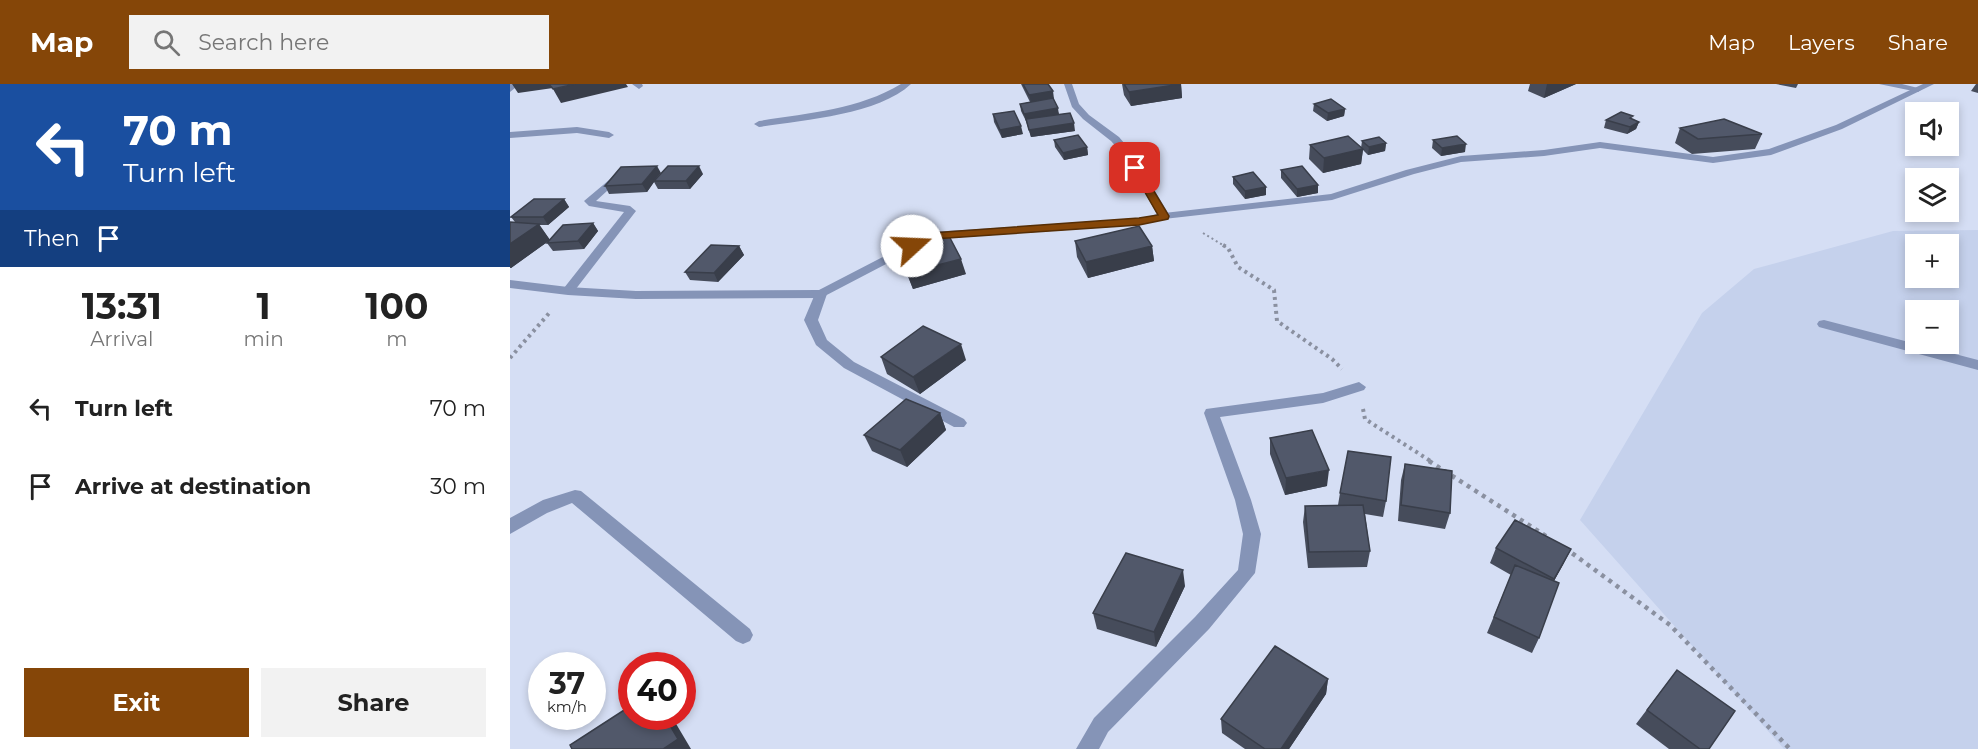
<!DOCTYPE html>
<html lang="en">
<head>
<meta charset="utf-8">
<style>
	:root { --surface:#fff; --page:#f2f2f2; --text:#222; --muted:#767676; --accent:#854608 }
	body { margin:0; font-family:Montserrat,sans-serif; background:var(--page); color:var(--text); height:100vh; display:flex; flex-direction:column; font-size:22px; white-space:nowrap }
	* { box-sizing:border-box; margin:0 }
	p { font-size:20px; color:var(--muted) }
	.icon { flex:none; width:33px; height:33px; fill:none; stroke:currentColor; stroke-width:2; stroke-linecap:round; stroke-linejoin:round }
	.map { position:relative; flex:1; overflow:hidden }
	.side { display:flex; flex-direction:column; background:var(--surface); width:510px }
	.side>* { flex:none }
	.guide { background:#1a4fa0; color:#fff; overflow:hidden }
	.controls { position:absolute; left:1395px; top:18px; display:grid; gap:12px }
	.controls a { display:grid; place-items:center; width:54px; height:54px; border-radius:0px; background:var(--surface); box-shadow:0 3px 9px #0003; font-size:30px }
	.speed { position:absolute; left:18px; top:568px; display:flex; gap:12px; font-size:30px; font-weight:700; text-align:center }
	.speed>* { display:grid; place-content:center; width:78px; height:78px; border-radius:50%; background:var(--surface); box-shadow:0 3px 9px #0003; line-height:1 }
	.speed small { font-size:15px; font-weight:400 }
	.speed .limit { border:9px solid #d22; background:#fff; color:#111 }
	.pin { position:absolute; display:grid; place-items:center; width:51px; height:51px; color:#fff; margin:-26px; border-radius:12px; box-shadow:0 3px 9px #0006 }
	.me { position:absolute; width:66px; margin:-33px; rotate:70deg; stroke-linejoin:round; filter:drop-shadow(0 0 4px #0008) }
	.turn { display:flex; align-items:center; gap:21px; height:126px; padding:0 24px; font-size:27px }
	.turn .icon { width:78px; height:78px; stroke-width:2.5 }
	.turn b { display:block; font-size:42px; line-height:51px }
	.then { display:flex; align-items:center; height:57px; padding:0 24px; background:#0003; gap:12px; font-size:22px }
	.eta { display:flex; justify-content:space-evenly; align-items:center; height:102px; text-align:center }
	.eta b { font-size:36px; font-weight:700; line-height:42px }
	.button { display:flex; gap:12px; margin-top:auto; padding:12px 24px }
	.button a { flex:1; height:69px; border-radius:0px; background:var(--accent); color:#fff; font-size:24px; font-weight:700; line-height:69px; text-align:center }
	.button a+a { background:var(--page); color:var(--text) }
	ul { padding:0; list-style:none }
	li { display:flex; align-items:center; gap:18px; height:78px; padding:0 24px }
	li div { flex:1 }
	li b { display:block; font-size:22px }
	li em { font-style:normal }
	header { display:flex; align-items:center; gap:36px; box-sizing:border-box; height:84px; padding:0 30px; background:var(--accent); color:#fff }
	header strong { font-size:28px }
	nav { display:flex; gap:33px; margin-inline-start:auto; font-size:21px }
	.search { width:420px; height:54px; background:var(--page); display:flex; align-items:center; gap:15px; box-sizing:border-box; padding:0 21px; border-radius:0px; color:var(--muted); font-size:22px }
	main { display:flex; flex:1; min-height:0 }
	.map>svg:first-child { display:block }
</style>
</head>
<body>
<header>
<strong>Map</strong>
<div class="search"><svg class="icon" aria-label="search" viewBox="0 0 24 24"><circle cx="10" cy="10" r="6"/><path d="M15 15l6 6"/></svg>Search here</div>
<nav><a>Map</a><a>Layers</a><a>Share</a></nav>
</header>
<main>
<section class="side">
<div class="guide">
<div class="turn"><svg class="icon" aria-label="left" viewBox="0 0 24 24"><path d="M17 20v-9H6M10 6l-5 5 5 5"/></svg><div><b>70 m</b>Turn left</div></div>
<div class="then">Then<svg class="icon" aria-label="arrive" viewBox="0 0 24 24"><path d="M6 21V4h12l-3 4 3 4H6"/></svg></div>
</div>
<div class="eta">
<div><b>13:31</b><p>Arrival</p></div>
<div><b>1</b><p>min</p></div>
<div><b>100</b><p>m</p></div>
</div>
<ul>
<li><svg class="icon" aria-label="left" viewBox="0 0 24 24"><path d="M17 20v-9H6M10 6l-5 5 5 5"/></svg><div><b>Turn left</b></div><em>70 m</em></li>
<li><svg class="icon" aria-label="arrive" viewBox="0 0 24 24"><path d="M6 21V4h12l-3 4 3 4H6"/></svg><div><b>Arrive at destination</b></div><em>30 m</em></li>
</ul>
<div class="button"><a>Exit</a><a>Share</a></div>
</section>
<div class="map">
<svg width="1468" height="665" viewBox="0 0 1468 665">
	<rect width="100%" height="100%" fill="#d5def4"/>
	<path fill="#c5d1ec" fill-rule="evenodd" d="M1468 146V665H1274L1070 436 1192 229 1244 185 1383 147ZM1406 160H1438V194H1406ZM1406 226H1438V260H1406Z"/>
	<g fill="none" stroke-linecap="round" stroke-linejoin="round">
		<path stroke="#8a90a0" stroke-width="2" stroke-dasharray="2 3" stroke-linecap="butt" d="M693 149 716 163"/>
		<path stroke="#8a90a0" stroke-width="4" stroke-dasharray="3 4" stroke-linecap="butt" d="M713 161 718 164 728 183 764 206 767 237 822 275 832 285
			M0 274 41 227
			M853 325 855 335 922 378"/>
		<path stroke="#8a90a0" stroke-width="4.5" stroke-dasharray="4 5" stroke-linecap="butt" d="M919 377 1039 454
			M1055 464 1160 541 1280 665"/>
		<path fill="#8594b7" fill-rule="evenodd" d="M391 0H401C368 31 293 36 249 43L244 40 249 37C297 29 348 26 391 0Z
			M1369 0H1392L1412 5 1408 8Z"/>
		<path fill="#8594b7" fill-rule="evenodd" d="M0 0H10L0 8Z
			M122 0H132L133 2 129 5Z
			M1413 0H1424L1332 45 1261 71 1203 79 1090 64 1034 72 951 78 904 90 822 116 654 135 648 132 654 129 821 110 896 86 951 72 1034 66 1090 58 1203 73 1259 65 1326 41Z
			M67 43 99 48 104 51 99 54 67 49 0 54V48Z
			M105 91 109 92V96L86 117 120 122 126 127 62 210H54L52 207 54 204 114 128 79 122 74 117Z
			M311 206 317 210 308 236 317 256 344 278 454 335 457 339 454 343H444L334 284 306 261 294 236 305 210Z
			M1314 236 1468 276V286L1309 243 1307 240 1309 237Z
			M849 298 856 303 854 306 813 319 710 333 741 416 751 450 745 489 699 545 598 648 589 665H566L584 634 685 533 728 486 733 450 725 416 694 329 696 325 813 309Z
			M65 406 71 407 240 545 243 551 240 557 233 560 226 557 62 419 37 429 0 450V434L33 416Z"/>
		<path fill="#8594b7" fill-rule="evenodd" d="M554 0H562L569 20 579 31 609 53 620 66 660 132 658 134 629 141 424 155 311 214 126 215 58 211 0 204V196L58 203 126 207 309 206 421 148 629 135 647 130 612 69 601 57 573 35 562 23Z"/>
	</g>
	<path fill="#464c5b" d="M511 0H538L549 30 565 47 521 53 516 37 511 27 510 20 520 18Z
		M612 0H671L672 14 621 22 614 11Z
		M1020 0H1066L1034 14 1018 7Z
		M1266 0H1288L1286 4Z
		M1466 0H1468V9L1461 7Z
		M804 20 835 25 834 32 817 37 803 27Z
		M483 30 513 50 492 54 484 38Z
		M1122 35 1129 38 1126 45 1117 50 1094 44 1096 36Z
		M1170 44 1252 50 1245 65 1182 70 1165 59Z
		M544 56 577 63 578 71 554 76 545 63Z
		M923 56 955 68 931 72 922 64Z
		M852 57 876 59 875 67 858 71 853 66 851 80 813 89 799 75 800 61 851 64Z
		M771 86 808 109 787 113 771 94Z
		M193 90 180 105H148L144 98 137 108 99 110 95 102Z
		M723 93 756 103V111L735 115 723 100Z
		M54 115 59 123 38 141H29L40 156 1 184H0V138H5L1 133Z
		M83 139 88 147 74 165 43 167 37 159Z
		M565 157 642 162 644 177 578 194 567 173Z
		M229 162 234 171 208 198 180 196 175 188Z
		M386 163 456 190 403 205Z
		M371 273 456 276 410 310 377 290Z
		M430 329 436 346 397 383 362 367 354 351Z
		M760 354 817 402 775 411 760 370Z
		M895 380 940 429 935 445 888 437 891 396Z
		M830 409 876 417 873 433 855 430 860 467 857 483 798 484 793 438 795 422 828 421Z
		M986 464 1061 465 1044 497 1029 554 1022 569 977 549 1001 491 980 479Z
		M675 502 646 563 587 545 583 529Z
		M1167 586 1199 665H1159L1126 640Z
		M818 595 816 610 779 665H735L712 649 711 635Z"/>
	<path fill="#393e4a" d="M2 0H45L43 4 8 9Z
		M65 0H116L118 3 51 19 43 5Z
		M671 0 672 14 621 22 619 8Z
		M1037 0H1066L1034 14Z
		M543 7 544 15 521 19 519 11Z
		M548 24 549 32 516 37 514 30Z
		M835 25 834 32 817 37 818 29Z
		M1129 38 1126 45 1117 50 1120 43Z
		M564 39 565 47 521 53 519 46Z
		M511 42 513 50 492 54 490 46Z
		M876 59 875 67 858 71 859 63Z
		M956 60 955 68 931 72 932 64Z
		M577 63 578 71 554 76 553 69Z
		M853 65 851 80 813 89 814 74Z
		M147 82 151 89 144 97V98L137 108 132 100Z
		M189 82 193 90 180 105 176 97Z
		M808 101V109L787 113V105Z
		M756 103V111L735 115V107Z
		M54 115 59 123 38 141 33 133Z
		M83 139 88 147 74 165 68 157Z
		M29 140 40 156 1 184 0 182V160Z
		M229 162 234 171 208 198 204 189Z
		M642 162 644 177 578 194 576 178Z
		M451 175 456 190 403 205 397 189Z
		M451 260 456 276 410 310 403 293Z
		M430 329 436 346 397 383 390 366Z
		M819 386 817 402 775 411 776 394Z
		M1061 465 1053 481 1036 511 1044 495Z
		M673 486 675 502 646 563 644 548Z
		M818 595 816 610 779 665H771Z
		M155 633H162L181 665H153Z"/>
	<path fill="#51586a" stroke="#393e4a" stroke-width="1.5" d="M39 0H65L43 5Z
		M513 0H538L543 7 519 11Z
		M614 0H671L619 8Z
		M543 14 548 24 514 30 510 20Z
		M821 15 835 25 818 29 804 20Z
		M504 27 511 42 490 46 483 30Z
		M1111 28 1123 32 1120 34 1129 38 1120 43 1096 36Z
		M560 29 564 39 519 46 516 35Z
		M1214 35 1252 50 1188 55 1170 44Z
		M568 51 577 63 553 69 544 56Z
		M838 52 853 65 814 74 800 61Z
		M947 52 956 60 932 64 923 56Z
		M869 53 876 59 859 63 852 57Z
		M147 82 132 100 95 102 111 83Z
		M158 82H189L176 97H144Z
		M792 82 808 101 787 105 771 86Z
		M743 88 756 103 735 107 723 93Z
		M24 115H54L33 133H1Z
		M0 138 29 140 0 160Z
		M83 139 68 157 37 159 53 141Z
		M629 142 642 162 576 178 565 157Z
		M438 150 451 175 397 189 386 163Z
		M201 161 229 162 204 189 175 188Z
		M413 242 451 260 403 293 371 273Z
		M396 315 430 329 390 366 354 351Z
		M802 346 819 386 776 394 760 354Z
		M838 367 881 373 876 417 830 409Z
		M895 380 942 387 940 429 891 421Z
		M853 421 860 467 799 468 795 422Z
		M1005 436 1061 465 1044 495 986 464Z
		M616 469 673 486 644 548 583 529Z
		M1005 481 1049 499 1029 554 984 533Z
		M765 562 818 595 771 665H755L711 635Z
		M1167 586 1225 627 1199 665H1190L1137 626Z
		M122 621V633H155L168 655 153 665H62L60 661Z"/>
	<path fill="#854608" stroke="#562e05" stroke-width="1.5" d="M622 82 630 84 659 132 658 135 629 141 423 155 406 164H399L397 162 421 149 629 134 648 131 621 84Z"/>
</svg>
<div class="controls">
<a><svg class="icon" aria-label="sound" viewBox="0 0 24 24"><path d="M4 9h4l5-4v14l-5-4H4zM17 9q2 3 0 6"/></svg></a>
<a><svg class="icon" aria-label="layers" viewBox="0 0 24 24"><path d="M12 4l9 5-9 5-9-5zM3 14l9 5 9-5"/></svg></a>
<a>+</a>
<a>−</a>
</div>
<div class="speed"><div>37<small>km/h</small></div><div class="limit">40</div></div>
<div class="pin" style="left:625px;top:84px;background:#d93025"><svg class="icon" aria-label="arrive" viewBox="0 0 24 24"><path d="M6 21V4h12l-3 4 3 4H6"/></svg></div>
<svg class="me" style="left:402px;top:162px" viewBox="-20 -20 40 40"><circle r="19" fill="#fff"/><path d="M0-13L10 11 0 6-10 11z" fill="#854608"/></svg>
</div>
</main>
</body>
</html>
